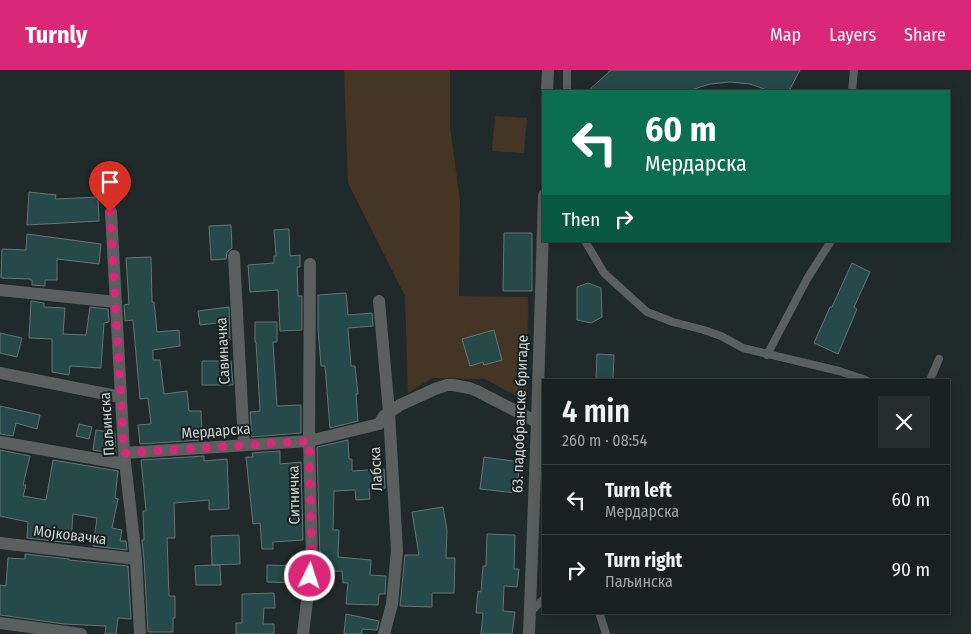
<!DOCTYPE html>
<html lang="en">
<head>
<meta charset="utf-8">
<style>
	:root { --surface:#192020; --page:#262d2d; --text:#f1f3f6; --muted:#9fa3a5; --line:#373e3e; --accent:#db2777 }
	body { margin:0; font-family:"Fira Sans Condensed",sans-serif; background:var(--page); color:var(--text); height:100vh; display:flex; flex-direction:column; font-size:19px; white-space:nowrap }
	* { box-sizing:border-box; margin:0 }
	p { font-size:16px; color:var(--muted) }
	.icon { flex:none; width:28px; height:28px; fill:none; stroke:currentColor; stroke-width:2; stroke-linecap:round; stroke-linejoin:round }
	.map { position:relative; flex:1; overflow:hidden }
	.details { position:absolute; left:542px; top:309px; width:408px; height:235px; display:flex; flex-direction:column; background:var(--surface); border-radius:0px; box-shadow:0 2px 12px #0003,0 0 0 1px var(--line) }
	.details>* { flex:none }
	.banner { position:absolute; left:542px; top:20px; width:408px; height:152px; border-radius:0px; box-shadow:0 2px 12px #0003,0 0 0 1px var(--line); background:#0b6e4f; color:#fff; overflow:hidden }
	.pin { position:absolute; display:grid; place-items:center; width:42px; height:42px; color:#fff; margin:-51px -21px; border-radius:50% 50% 50% 0; rotate:-45deg; box-shadow:0 0 5px #0007 }
	.pin .icon { rotate:45deg }
	.me { position:absolute; width:55px; margin:-28px; rotate:4deg; stroke-linejoin:round; filter:drop-shadow(0 0 4px #0008) }
	.turn { display:flex; align-items:center; gap:18px; height:105px; padding:0 20px; font-size:22px }
	.turn .icon { width:65px; height:65px; stroke-width:2.5 }
	.turn b { display:block; font-size:35px; line-height:42px }
	.then { display:flex; align-items:center; height:48px; padding:0 20px; background:#0003; gap:10px; font-size:19px }
	.round { display:grid; place-items:center; flex:none; width:52px; height:52px; border-radius:0px; background:var(--page) }
	.summary { display:flex; align-items:center; justify-content:space-between; height:85px; padding:0 20px }
	h1 { font-size:30px; font-weight:600; line-height:38px }
	ul { padding:0; list-style:none }
	li { display:flex; align-items:center; gap:15px; height:70px; padding:0 20px; border-top:1px solid var(--line) }
	li div { flex:1 }
	li b { display:block; font-size:19px }
	li em { font-style:normal }
	header { display:flex; align-items:center; gap:30px; box-sizing:border-box; height:70px; padding:0 25px; background:var(--accent); color:#fff }
	header strong { font-size:24px }
	nav { display:flex; gap:28px; margin-inline-start:auto; font-size:18px }
	.map>svg:first-child { display:block }
</style>
</head>
<body>
<header>
<strong>Turnly</strong>
<nav><a>Map</a><a>Layers</a><a>Share</a></nav>
</header>
<div class="map">
<svg width="971" height="564" viewBox="0 0 971 564">
	<rect width="100%" height="100%" fill="#212a2a"/>
	<path fill="#453524" d="M344 0H450V57L460 131 459 226 528 227 527 332 485 309 432 308 408 323 405 226 348 113Z
		M495 46 527 48 524 83 492 81Z"/>
	<path fill="#264a49" stroke="#687373" d="M611 0H800L789 21H770L750 14 730 12 710 14 688 21H588Z
		M29 122 56 125 55 129 98 127 99 151 27 155Z
		M231 155 232 178 227 182 226 189 211 190 209 156Z
		M289 159 290 186 300 185V197H297L298 226H302V260L280 261 278 220 250 222 248 195 274 193V186H276L274 160Z
		M504 163H532V221H503Z
		M27 164 101 174 99 194 57 189V210H45V216L32 215V210H30V209L1 208 2 179 26 180Z
		M151 187 152 232H154L157 262 179 260 180 276 153 280V290H160L164 324 187 321 189 341H201L202 370 140 374 138 355 151 354 148 328 140 329 133 250 125 251 124 235 129 234 126 188Z
		M852 193 870 202 854 237 857 239 838 284 814 273 830 237H832Z
		M588 213 601 218 602 247 591 253 577 250V217Z
		M346 223 348 245 372 243 373 256 348 258 351 296H355L358 324H356L358 351 330 358 325 296H321L318 259V225Z
		M31 231 44 233V237L65 238 63 264 86 265 90 237 108 239 109 252 104 253 101 298 70 296 69 305 52 302V269L29 268Z
		M229 237 230 270 220 271 218 253 200 255 198 241Z
		M255 252H277V272H273L277 336 301 335V363L252 367 250 342 260 341 256 272H255Z
		M494 260 502 290 484 295 483 292 470 296 462 269Z
		M0 263 22 268 17 287 0 283Z
		M597 284 614 285 613 310H596Z
		M202 291H231L233 315H202Z
		M0 336 40 345 37 359 16 353 13 366 0 364Z
		M79 354 92 357 89 369 76 366Z
		M96 360 115 363 116 384 93 380Z
		M348 370 349 389H352V401L384 399 385 418 369 419 370 429 356 430 355 420 334 421 333 460H339L338 487 371 490 370 505 386 506 385 524H379L378 535 346 534 348 513H343L342 501 319 502 320 490 317 377Z
		M0 380 30 386 23 415H26L23 426 46 430 53 390 118 401 115 428 118 429 112 458 122 460 120 471H126L127 480 93 476 97 448 73 444 71 473 27 468 28 452 0 446Z
		M280 381V394L301 392 303 470 273 472V479H262L260 453 253 454 246 387H253L252 383Z
		M204 386V391L227 389 229 439 209 440V430L174 433 175 468H167L169 526H175V548H173V562H148L144 489 142 470H144L143 441H146L141 390Z
		M484 387 520 392 516 423 480 419Z
		M443 437 447 460 446 488H455L454 523H432V537L400 536 405 485H419L412 442Z
		M487 464 515 465 514 499H519L517 517 504 516 503 541 515 542 512 564H481L483 543H476L478 521 481 522 483 496H486Z
		M239 465 240 494 212 495 211 466Z
		M25 484 69 489V490L128 496 131 549 118 548 116 564H105L106 556 64 554 0 545V515L6 516 8 488 25 489Z
		M212 495H220L221 515H196L195 496Z
		M267 495 300 496 299 513 267 512Z
		M274 523 275 538H264L263 554H274V564H236V553H242V524Z
		M346 544 379 551 377 560 362 559V564H344Z"/>
	<g fill="none" stroke-linecap="round" stroke-linejoin="round">
		<path stroke="#5b605f" stroke-width="8" d="M567 21V0
			M852 21 854 0
			M585 171 604 203 647 242 673 252 704 260 721 266 743 278 839 301 866 310
			M767 285 807 209 831 171
			M930 310 939 289
			M599 542 606 564
			M529 543 544 529"/>
		<path stroke="#5b605f" stroke-width="12" d="M547 21 548 0
			M111 142 124 383 136 489 140 564
			M234 186 244 375
			M0 220 116 232
			M379 231 389 342 397 480 392 534 384 564
			M0 303 121 327
			M0 372 125 394
			M124 383 309 371 379 354 384 346 400 335 435 319 447 315H453L469 318 477 321 537 352
			M0 473 136 489
			M0 553 81 564
			M303 564 312 490 309 371 310 194
			M529 564 537 352 544 125"/>
	</g>
	<g fill="none" stroke-linecap="round" stroke-linejoin="round">
		<path stroke="#db2777" stroke-width="9" stroke-dasharray="0 16.2" d="M110 142 124 383 309 371 312 490 310 506"/>
	</g>
	<g text-anchor="middle" dominant-baseline="central" stroke-width="4" stroke-linejoin="round" paint-order="stroke">
		<g font-size="15" fill="#ced4d3" stroke="#172020">
			<text transform="translate(223 281) rotate(-93)">Савиначка</text>
			<text transform="translate(520 344) rotate(-88)">63. падобранске бригаде</text>
			<text transform="translate(107 354) rotate(-94)">Паљинска</text>
			<text transform="translate(216 361) rotate(-4)">Мердарска</text>
			<text transform="translate(376 399) rotate(-93)">Лабска</text>
			<text transform="translate(294 425) rotate(-91)">Ситничка</text>
			<text transform="translate(70 465) rotate(7)">Мојковачка</text>
		</g>
	</g>
</svg>
<div class="pin" style="left:110px;top:142px;background:#d93025"><svg class="icon" aria-label="arrive" viewBox="0 0 24 24"><path d="M6 21V4h12l-3 4 3 4H6"/></svg></div>
<svg class="me" style="left:310px;top:506px" viewBox="-20 -20 40 40"><circle r="17" fill="#db2777" stroke="#fff" stroke-width="3"/><path d="M0-11L8 9 0 5-8 9z" fill="#fff"/></svg>
<div class="banner">
<div class="turn"><svg class="icon" aria-label="left" viewBox="0 0 24 24"><path d="M17 20v-9H6M10 6l-5 5 5 5"/></svg><div><b>60 m</b>Мердарска</div></div>
<div class="then">Then<svg class="icon" aria-label="right" viewBox="0 0 24 24"><path d="M7 20v-9h11M14 6l5 5-5 5"/></svg></div>
</div>
<section class="details">
<div class="summary"><div><h1>4 min</h1><p>260 m · 08:54</p></div><a class="round"><svg class="icon" aria-label="close" viewBox="0 0 24 24"><path d="M6 6l12 12M18 6L6 18"/></svg></a></div>
<ul>
<li><svg class="icon" aria-label="left" viewBox="0 0 24 24"><path d="M17 20v-9H6M10 6l-5 5 5 5"/></svg><div><b>Turn left</b><p>Мердарска</p></div><em>60 m</em></li>
<li><svg class="icon" aria-label="right" viewBox="0 0 24 24"><path d="M7 20v-9h11M14 6l5 5-5 5"/></svg><div><b>Turn right</b><p>Паљинска</p></div><em>90 m</em></li>
</ul>
</section>
</div>
</body>
</html>
